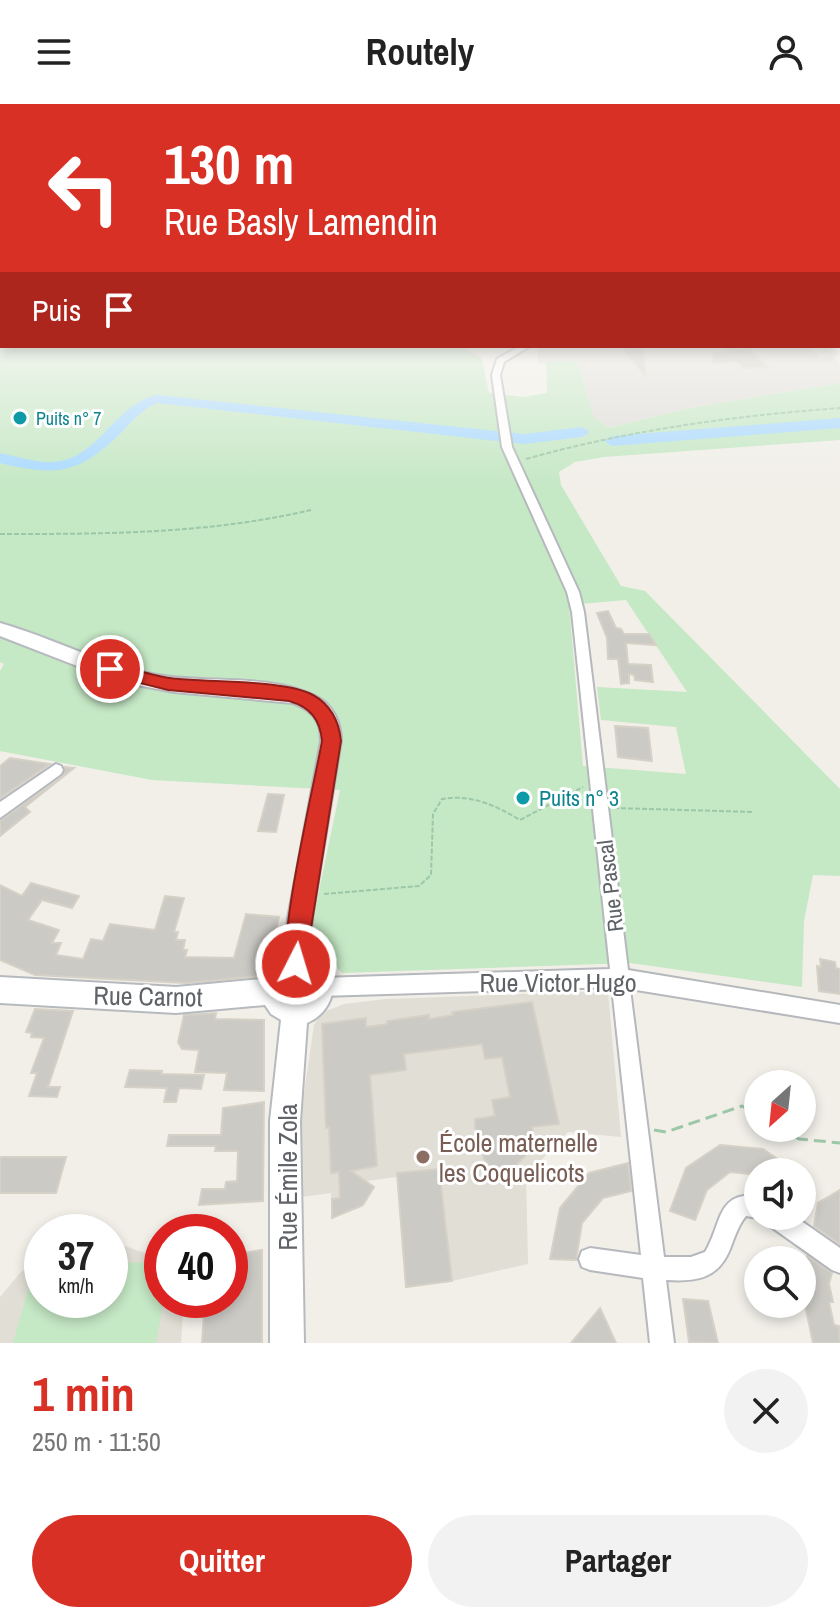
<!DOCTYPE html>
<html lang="fr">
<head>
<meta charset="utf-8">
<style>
	:root { --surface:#fff; --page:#f2f2f2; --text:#222; --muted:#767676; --accent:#d93025 }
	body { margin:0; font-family:"Archivo Narrow",sans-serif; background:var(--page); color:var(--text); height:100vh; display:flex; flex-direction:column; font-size:30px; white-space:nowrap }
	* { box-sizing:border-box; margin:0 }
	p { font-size:26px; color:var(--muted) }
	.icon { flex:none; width:44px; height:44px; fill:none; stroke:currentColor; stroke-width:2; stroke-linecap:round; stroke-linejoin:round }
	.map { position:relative; height:1239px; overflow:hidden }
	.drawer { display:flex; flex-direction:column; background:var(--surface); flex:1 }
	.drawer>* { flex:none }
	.hud { position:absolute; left:0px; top:0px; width:840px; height:244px; box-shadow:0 4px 12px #0003; background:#d93025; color:#fff; overflow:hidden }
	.needle { width:52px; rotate:207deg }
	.tools { position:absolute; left:744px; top:966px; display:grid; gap:16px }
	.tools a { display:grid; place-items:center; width:72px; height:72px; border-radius:50%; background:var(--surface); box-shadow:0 4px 12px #0003; font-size:40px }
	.speed { position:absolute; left:24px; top:1110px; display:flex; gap:16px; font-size:40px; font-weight:700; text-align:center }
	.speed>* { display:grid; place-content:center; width:104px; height:104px; border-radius:50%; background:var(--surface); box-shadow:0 4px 12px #0003; line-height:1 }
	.speed small { font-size:20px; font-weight:400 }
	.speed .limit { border:12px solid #d22; background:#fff; color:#111 }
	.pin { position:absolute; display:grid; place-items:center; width:68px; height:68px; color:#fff; margin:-34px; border:4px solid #fff; border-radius:50%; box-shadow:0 2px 8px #0007 }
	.me { position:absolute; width:88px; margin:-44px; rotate:5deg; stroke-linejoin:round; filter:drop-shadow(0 0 6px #0008) }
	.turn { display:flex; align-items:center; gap:28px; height:168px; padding:0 32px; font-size:36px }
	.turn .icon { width:104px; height:104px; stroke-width:2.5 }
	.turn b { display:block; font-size:56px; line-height:68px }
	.then { display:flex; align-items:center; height:76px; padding:0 32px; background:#0003; gap:16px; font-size:30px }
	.round { display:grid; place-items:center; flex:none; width:84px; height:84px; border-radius:42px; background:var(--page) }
	.overview { display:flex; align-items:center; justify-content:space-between; height:136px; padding:0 32px }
	h1 { font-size:48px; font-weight:700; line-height:60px; color:var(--accent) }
	.cta { display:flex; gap:16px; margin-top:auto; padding:16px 32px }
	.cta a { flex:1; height:92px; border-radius:48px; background:var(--accent); color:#fff; font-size:32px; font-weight:700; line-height:92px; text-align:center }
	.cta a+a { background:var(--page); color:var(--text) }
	header { display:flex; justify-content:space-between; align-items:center; height:104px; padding:0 32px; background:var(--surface); font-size:36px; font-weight:700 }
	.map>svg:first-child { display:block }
</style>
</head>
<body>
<header><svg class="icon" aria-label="menu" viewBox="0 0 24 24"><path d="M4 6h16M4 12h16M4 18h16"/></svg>Routely<svg class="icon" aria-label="person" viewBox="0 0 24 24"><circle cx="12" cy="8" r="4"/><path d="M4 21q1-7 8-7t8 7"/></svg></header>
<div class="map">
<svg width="840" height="1239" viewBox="0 0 840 1239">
	<rect width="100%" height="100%" fill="#f1efe8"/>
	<path fill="#e0deda" d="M809 242 820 253 832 252 840 260V279L685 305 609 324 594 313 577 257 538 259 537 243Z"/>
	<path fill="#e1ded6" d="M608 887 621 1033 568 1028 526 1072 528 1160 452 1177 406 1183 397 1073 367 1077 374 1083 362 1103 332 1114 331 1089 302 1093 300 1017 314 921 321 909 344 900 386 895Z
		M110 1137 151 1151H162V1196H184L181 1239H0V1193L20 1169 42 1152V1196H110Z"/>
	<path fill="#c5e8c5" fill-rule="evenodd" d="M0 209 2 242H467L468 246 482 255 489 289 523 293 547 289 546 258 577 257 594 313 609 324 685 305 840 279V336L604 353 575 358 559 368 561 381 621 482 645 487 840 685V772L813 771 804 817 802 883 630 859 342 869 309 835 340 686 152 676 0 647V567L4 560 0 558ZM626 496 687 588 597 583 601 616 676 623 686 670 583 662 569 501Z
		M162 1158 164 1196 156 1239H13L35 1161 42 1160V1196H110V1159Z"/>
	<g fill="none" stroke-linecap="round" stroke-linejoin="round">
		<path fill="#aadaff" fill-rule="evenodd" d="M157 291 524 330 582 323 590 328 582 333 524 340 157 299C143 305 133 316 123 327 79 370 59 373 0 359V349C19 353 42 361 61 357 101 349 117 299 157 291Z
			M840 314V324L612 342 604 337 612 332Z"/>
	</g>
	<path fill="#cccac5" stroke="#d6d1c6" stroke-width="2" d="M620 242H643L645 271Z
		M748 243 767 263 744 264 737 257 713 259V249L729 248 726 245Z
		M608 507 616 524 621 525 624 530H649L656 541 626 539 628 560 651 561 653 578 635 576 634 571 629 570V579L621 580 618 555H608L607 534 597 509Z
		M615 622 648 624 652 657 618 653Z
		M10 654 50 660 0 694V662Z
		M65 663 74 664 25 703 30 708 0 732V717L63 672Z
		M268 690 284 691 276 728 258 727Z
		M31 779 79 792 72 804 42 796 28 816 59 826 52 839H61L56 851 83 855 91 835 103 837 110 820 155 826 165 792 184 794 174 828H178L176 836H185L183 846H187L185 853 234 854 246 810 279 813 269 857 260 872 186 879 35 871 0 856V781L22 792Z
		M820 855 835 858 836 864 840 865V890L819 887 817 862 821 863Z
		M532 898 559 1020 532 1023 536 1041 500 1077 484 1055 475 1023V1015L495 1012 492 996 510 993 502 953 485 955 482 940 404 950 406 966 370 971 377 1062 351 1067 374 1083 363 1101 332 1114V1095L340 1094 339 1068 331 1069 329 1023 326 1024 322 920 366 914V923L388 920 387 917 429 911V915L453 911 452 908Z
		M35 905 73 907 48 983H60L57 993 29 992 37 969H31L44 934 31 933 32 929 26 928Z
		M216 909 215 915 264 916V987L224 986 227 969 195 968 199 946 182 945 178 938 184 911Z
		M130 966 162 967 161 970 204 971 201 985 179 984 176 998H164L167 984 125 983Z
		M264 998 263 1097 199 1101 202 1085H225L226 1078 237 1077 238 1047H215L216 1042H167L169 1031H221L223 1004Z
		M720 1041 763 1045 796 1068H758V1071L730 1068 707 1086 695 1116 670 1107 686 1064Z
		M0 1053H66L56 1089H0Z
		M628 1059 631 1087 603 1094 582 1119 576 1156 550 1155 560 1104 589 1069Z
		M439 1065 452 1177 406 1183 397 1069Z
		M840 1086V1140L814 1122 818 1099Z
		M262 1146V1239H202L205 1196H230V1151Z
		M807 1152 832 1169 829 1180 833 1198H829L834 1221 839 1222 840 1239H813L802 1187V1171Z
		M683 1195 708 1197 718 1239 689 1238Z
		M600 1204 616 1239H571Z"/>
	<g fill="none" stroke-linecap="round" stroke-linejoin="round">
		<defs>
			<path id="street" d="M520 242H530L504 258 500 271 512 343 579 488 584 508 628 866 840 901V919L630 885 664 1153H691L705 1148C722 1121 716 1087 758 1092V1112H763L758 1114 746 1112 743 1116C737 1125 734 1135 730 1145 718 1175 696 1178 666 1176L674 1239H650L643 1174 590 1166 582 1163 579 1155 582 1147 590 1144 641 1151 612 883 321 892 315 889 312 883 315 877 321 874 610 865 572 508 567 488 502 343 492 271 497 255Z
				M56 660 61 662 63 666 61 670 0 714V698Z
				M764 1112H794L840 1144V1169L832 1166 767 1120Z"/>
			<path id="secondary" d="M0 519C53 534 102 561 157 571 208 580 267 569 315 592 333 600 341 619 341 637L312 814 310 851C343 865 338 906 307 919L300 1017 304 1239H270V1017L281 916 271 910 265 901 176 909 0 899V873L176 883 262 875 270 860 284 851 288 814 321 637C321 616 312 606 293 599L174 588 137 581 90 567 0 532ZM293 874H301L307 880V888L301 894H293L287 888V880Z"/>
		</defs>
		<use href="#street" stroke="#b5b8bc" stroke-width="4"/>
		<use href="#secondary" stroke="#b6babf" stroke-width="4"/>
		<path stroke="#9cc7a9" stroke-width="2" stroke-dasharray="5 2" stroke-linecap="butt" d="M526 355C629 326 733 312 840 304
			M0 430C105 430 208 430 311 406
			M614 704 754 708
			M324 790 419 782 431 771 433 710 442 695C471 690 495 701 520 716L583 683"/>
		<path stroke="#9cc7a9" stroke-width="3" stroke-dasharray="12 6" stroke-linecap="butt" d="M781 1024 799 1035 840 1039
			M654 1026 666 1028 742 1002 758 1011"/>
		<use href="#street" fill="#fff" fill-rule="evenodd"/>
		<use href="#secondary" fill="#fff" fill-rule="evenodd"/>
	</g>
	<linearGradient id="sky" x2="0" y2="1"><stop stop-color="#8fc3f1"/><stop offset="0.55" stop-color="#f9f8f5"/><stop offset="1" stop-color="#f9f8f5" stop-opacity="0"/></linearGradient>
	<rect width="840" height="383" fill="url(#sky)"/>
	<path fill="#d93025" stroke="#8d1f18" stroke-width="2" d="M110 559C130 564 150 571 170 574 207 579 283 575 313 591 331 601 339 617 341 637L304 868 296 872 288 868C276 840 315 677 322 637 320 615 310 603 289 597L168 586 104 570 101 565 104 561Z"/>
	<g fill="#0f9aa8" stroke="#fff" stroke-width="3">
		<circle cx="20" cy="314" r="8"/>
		<circle cx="523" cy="694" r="8"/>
	</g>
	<circle fill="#8d6e63" stroke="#fff" stroke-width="3" cx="423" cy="1053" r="8"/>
	<g text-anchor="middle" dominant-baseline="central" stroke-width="6" stroke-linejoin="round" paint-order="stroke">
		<g font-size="18" fill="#0d838f" stroke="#fff" text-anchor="start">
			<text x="36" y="314">Puits n° 7</text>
		</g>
		<g font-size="22" fill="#0d838f" stroke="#fff" text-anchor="start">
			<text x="539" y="694">Puits n° 3</text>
		</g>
		<g font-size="22" fill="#5f6368" stroke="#fff">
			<text transform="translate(610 782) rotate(-97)">Rue Pascal</text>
		</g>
		<g font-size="26" fill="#5f6368" stroke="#fff">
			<text x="558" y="878">Rue Victor Hugo</text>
			<text transform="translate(148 892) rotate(1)">Rue Carnot</text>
			<text transform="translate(287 1073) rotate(-90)">Rue Émile Zola</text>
		</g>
		<g font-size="26" fill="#785e54" stroke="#fff" text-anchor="start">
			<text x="439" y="1038">École maternelle<tspan x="439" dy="30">les Coquelicots</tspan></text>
		</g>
	</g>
</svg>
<div class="tools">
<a><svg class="needle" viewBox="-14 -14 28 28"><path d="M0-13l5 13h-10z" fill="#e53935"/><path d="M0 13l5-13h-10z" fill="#767676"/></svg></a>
<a><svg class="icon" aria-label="sound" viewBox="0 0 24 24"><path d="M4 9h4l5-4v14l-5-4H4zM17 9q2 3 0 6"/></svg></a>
<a><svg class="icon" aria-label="search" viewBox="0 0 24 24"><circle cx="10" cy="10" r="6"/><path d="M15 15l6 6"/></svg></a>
</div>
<div class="speed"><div>37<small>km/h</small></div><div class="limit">40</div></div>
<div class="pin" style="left:110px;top:565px;background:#d93025"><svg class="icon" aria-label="arrive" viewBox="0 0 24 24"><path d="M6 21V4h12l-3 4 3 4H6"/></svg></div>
<svg class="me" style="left:296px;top:860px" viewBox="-20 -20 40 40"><circle r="17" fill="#d93025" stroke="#fff" stroke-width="3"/><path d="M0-11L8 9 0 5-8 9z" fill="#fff"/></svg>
<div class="hud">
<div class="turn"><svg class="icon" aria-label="left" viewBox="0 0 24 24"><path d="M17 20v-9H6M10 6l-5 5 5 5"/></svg><div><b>130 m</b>Rue Basly Lamendin</div></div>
<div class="then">Puis<svg class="icon" aria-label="arrive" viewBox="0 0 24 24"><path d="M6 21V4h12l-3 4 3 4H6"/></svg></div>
</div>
</div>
<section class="drawer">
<div class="overview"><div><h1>1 min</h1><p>250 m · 11:50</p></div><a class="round"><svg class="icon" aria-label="close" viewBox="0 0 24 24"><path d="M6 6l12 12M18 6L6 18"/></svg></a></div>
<div class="cta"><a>Quitter</a><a>Partager</a></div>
</section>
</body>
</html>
